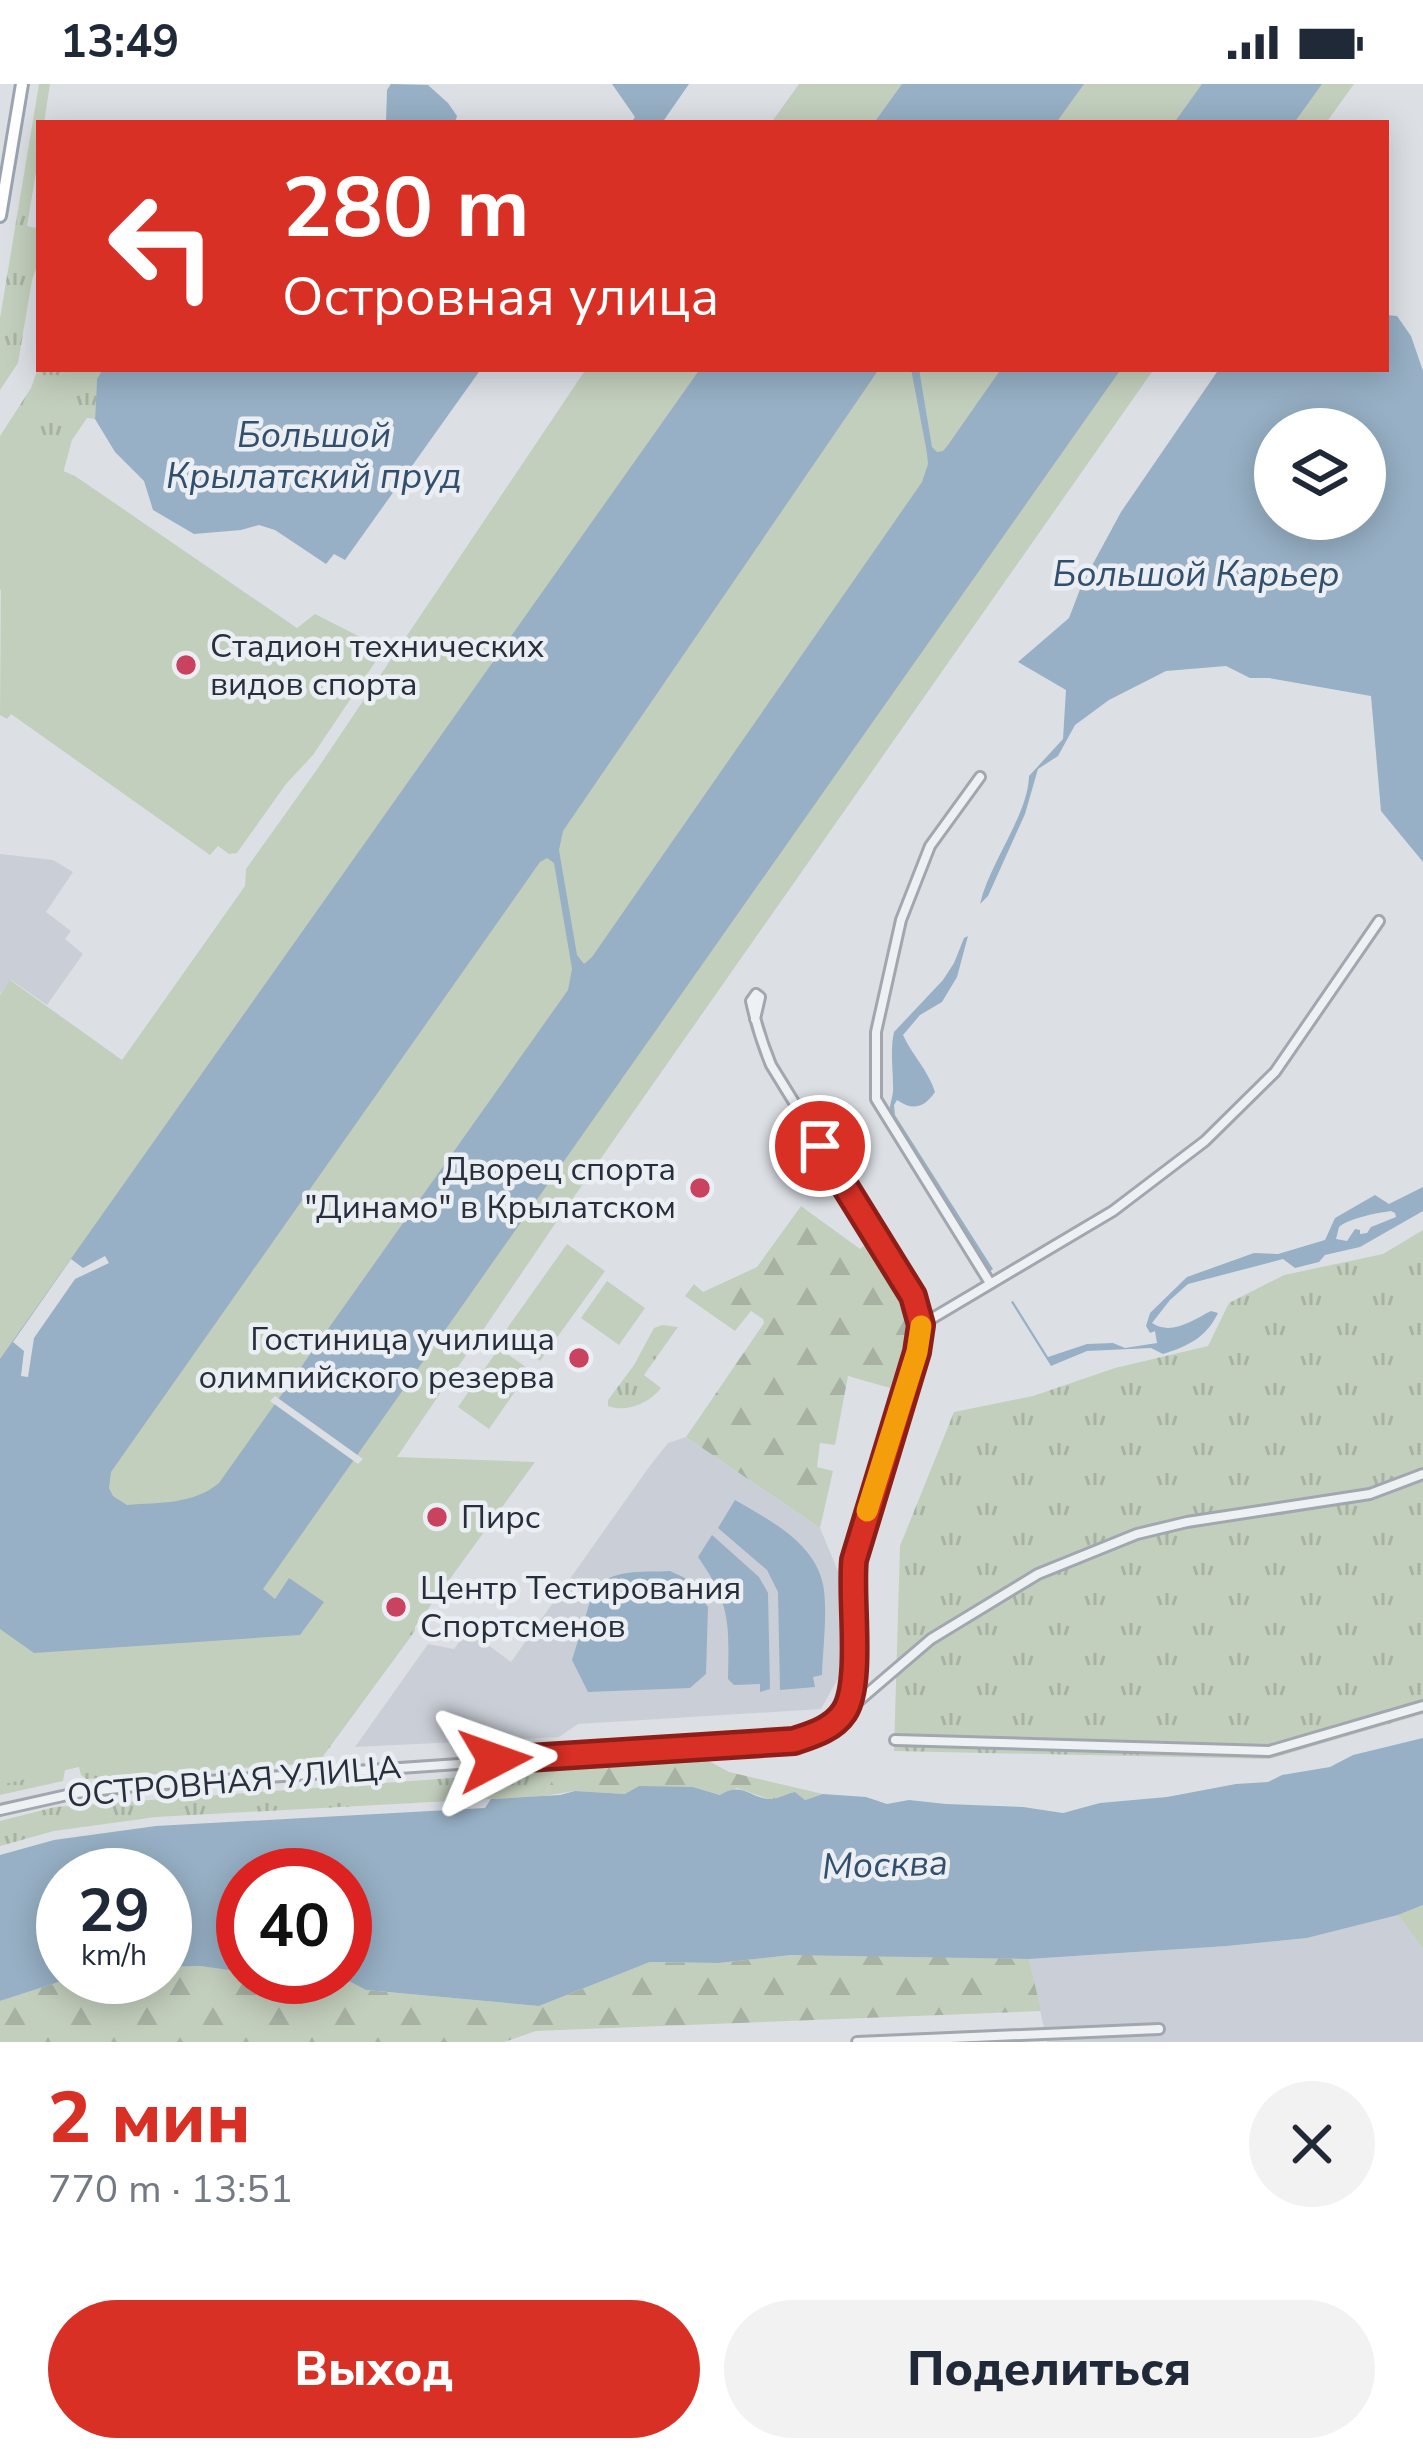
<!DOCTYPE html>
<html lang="ru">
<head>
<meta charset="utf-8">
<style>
	:root { --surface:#fff; --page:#f2f2f3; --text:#1f2937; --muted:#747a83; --accent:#d93025 }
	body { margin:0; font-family:"Nunito Sans",sans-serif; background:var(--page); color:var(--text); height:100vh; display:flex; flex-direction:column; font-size:45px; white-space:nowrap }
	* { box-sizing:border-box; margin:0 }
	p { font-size:39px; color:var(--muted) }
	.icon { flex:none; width:66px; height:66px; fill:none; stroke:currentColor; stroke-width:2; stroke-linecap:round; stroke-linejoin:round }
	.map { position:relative; height:1958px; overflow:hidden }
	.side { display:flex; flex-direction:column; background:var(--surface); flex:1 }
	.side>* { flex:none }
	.guide { position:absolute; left:36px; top:36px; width:1353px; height:252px; border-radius:0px; box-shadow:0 6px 30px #0003; background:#d93025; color:#fff; overflow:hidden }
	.buttons { position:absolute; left:1254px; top:324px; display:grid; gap:24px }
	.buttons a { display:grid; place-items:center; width:132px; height:132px; border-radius:50%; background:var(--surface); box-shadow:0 6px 30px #0003; font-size:60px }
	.speed { position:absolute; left:36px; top:1764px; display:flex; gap:24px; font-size:60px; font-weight:700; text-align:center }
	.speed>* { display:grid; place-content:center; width:156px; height:156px; border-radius:50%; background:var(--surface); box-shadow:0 6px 30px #0003; line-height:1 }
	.speed small { font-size:30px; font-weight:400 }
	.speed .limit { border:18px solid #d22; background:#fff; color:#111 }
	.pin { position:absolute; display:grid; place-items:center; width:102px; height:102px; color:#fff; margin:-51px; border:6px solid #fff; border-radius:50%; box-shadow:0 3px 12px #0007 }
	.me { position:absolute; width:132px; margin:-66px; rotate:86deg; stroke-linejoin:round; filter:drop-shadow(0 0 9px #0008) }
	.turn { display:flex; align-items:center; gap:42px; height:252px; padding:0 48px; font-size:54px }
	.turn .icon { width:156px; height:156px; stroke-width:2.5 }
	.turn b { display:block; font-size:84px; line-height:102px }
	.round { display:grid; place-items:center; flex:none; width:126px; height:126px; border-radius:63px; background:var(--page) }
	.summary { display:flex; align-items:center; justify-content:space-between; height:204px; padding:0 48px }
	h1 { font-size:72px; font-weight:800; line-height:90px; color:var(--accent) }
	.button { display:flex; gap:24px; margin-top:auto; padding:24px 48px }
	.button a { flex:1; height:138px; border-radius:72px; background:var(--accent); color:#fff; font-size:48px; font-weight:800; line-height:138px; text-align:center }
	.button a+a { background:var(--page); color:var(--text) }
	.status { display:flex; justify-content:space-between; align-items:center; height:84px; padding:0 60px; background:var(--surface); direction:ltr }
	.status svg { height:33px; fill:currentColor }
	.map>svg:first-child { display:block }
</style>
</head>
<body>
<div class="status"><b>13:49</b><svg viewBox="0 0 49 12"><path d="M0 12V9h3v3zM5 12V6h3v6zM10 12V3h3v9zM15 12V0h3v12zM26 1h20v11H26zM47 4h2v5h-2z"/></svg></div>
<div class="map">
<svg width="1423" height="1958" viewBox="0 0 1423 1958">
	<defs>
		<pattern id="grass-tufts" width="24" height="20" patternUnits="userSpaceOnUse" patternTransform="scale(3)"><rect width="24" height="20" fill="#c3cfbd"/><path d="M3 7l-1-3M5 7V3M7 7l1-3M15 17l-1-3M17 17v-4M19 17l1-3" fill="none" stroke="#a7b2a3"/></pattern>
		<pattern id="forest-firs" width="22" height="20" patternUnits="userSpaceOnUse" patternTransform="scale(3)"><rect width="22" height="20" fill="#c3cfbd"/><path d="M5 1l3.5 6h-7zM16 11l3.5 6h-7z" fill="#a7b2a3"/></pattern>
	</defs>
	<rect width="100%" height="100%" fill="#dce0e5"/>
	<path fill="#cacfd7" d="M0 770 53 776 73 788 46 828 71 847 65 855 83 870 47 921 11 896 0 910Z
		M686 1353 820 1444 838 1487 840 1591 821 1625 578 1640 559 1653 355 1663 428 1560 454 1565 468 1546 511 1578 649 1383 668 1359Z
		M1398 1831 1423 1865V1958H1047L1029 1875 1227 1862 1307 1854Z"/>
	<path fill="url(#grass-tufts)" d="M39 0H50L44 39H39V70L27 142 35 144 39 139V176L32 196 18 279 0 306V234Z
		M39 281V285H103L97 296 95 335 87 334 72 356 62 393 0 507V352L31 304Z
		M1423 1146V1630L1269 1675 894 1667 900 1462 954 1328 1033 1312 1115 1284 1208 1262 1229 1219 1284 1191 1383 1170Z
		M662 1241 678 1243 644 1291 661 1304C650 1319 626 1329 608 1322V1316L634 1281 654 1244Z
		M415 1537V1547L321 1675 314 1679 86 1695 81 1691 70 1647Z
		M0 1648 65 1686 63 1697 0 1711Z
		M561 1686 555 1691 544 1712 156 1733 54 1747 0 1762V1737L55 1723Z"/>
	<path fill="url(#forest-firs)" d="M801 1122 860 1165 870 1157C889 1186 914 1214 914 1250L904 1260 890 1304 848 1292 835 1361 820 1359 817 1383 833 1387 820 1444 686 1353 764 1239 763 1235 751 1227 735 1247 685 1212 694 1200 703 1208 757 1183Z
		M707 1676 729 1688 823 1710 805 1716 795 1708 771 1716 737 1704 721 1711 693 1703 625 1710 575 1707 544 1712 555 1691 561 1686Z
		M1423 1821V1865L1398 1831Z
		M865 1870 1029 1875 1041 1927 536 1947 504 1958H0V1917L74 1893H165V1883L200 1882 243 1888V1893H275L325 1899 345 1895 366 1906 539 1922 650 1878 719 1879 792 1871Z"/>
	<path fill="#c3cfbd" d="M799 0H1354L1326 39H771Z
		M586 285H1154L557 1137 397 1373 535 1378 324 1668 79 1683 0 1701V911L10 896 122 976 245 802 246 785 318 684Z
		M2 361 75 392 297 544 315 530 384 565 313 671 286 700 237 769 229 770 218 762 210 771 11 630 7 635 0 631Z
		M567 1160 605 1187 540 1277 503 1250Z
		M607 1197 645 1224 619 1261 581 1234Z
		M499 1264 530 1286 489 1345 458 1323Z"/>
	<path fill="#97b0c5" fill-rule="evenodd" d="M391 0 428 1 448 19 457 32 455 39H386L387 6Z
		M612 0H689L662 39H631L635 33Z
		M902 0H1084L1056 39H874Z
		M1202 0H1322L1294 39H1174Z
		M1386 231 1397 232 1411 252 1423 287V778L1381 727 1371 612 1269 594H1250L1226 582 1166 587 1109 616 1075 641 1058 672 1038 685 1025 730 988 812 980 820C990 778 1028 731 1029 692L1063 655 1066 606 1018 578 1069 534 1082 500 1121 428 1219 285H1386ZM1275 345H1365V435H1275Z
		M103 285H481L345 476 334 470 326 480 275 446 259 441 241 446 194 450 153 426 144 397 115 368 95 335 97 295Z
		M700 285H879L563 747 559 766 577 871 584 880 592 873 922 398 928 380 927 369 911 285H919L932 363 937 368 943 367 948 361 1001 285H1121L263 1505 275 1515 289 1494 324 1518 300 1551 34 1569 0 1545V1275ZM547 774 554 779 572 885 568 906 219 1399C192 1421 161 1418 127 1421L113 1412 109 1404 111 1388 540 778Z
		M968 852 957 893 942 918 920 931 903 951C912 971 928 986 935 1008 924 1024 913 1027 897 1016L894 1021 895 1031 993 1185 988 1189 890 1033C888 1020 894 1014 893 1002 893 983 890 967 894 948L943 896 954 879 964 854Z
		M1423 1103V1127L1360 1163 1325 1171 1319 1178 1295 1184 1283 1175 1188 1200 1170 1216 1152 1239C1171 1252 1193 1236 1211 1227L1218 1229C1206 1254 1188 1262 1163 1270L1151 1264 1087 1267 1051 1282 1011 1218 1013 1217 1048 1273 1087 1260 1113 1259 1125 1264 1157 1259 1155 1247 1150 1249 1146 1242 1150 1229 1187 1193 1254 1169 1278 1170 1325 1156 1335 1134 1375 1111 1389 1120ZM1391 1127 1395 1129 1396 1133 1371 1143 1367 1149 1360 1150V1146L1355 1145 1347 1157 1336 1155 1339 1143C1350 1134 1376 1129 1391 1127Z
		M735 1416C771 1437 818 1460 824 1506 827 1533 823 1564 822 1591L813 1593 815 1603 780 1606 778 1508 767 1486 718 1444Z
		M712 1451 759 1493 768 1509 770 1605 760 1608V1600L734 1601 728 1595C729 1540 731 1520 698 1473Z
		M670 1487 685 1494 708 1523 706 1590 690 1604 588 1608 572 1576 593 1508C610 1483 642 1489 670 1487Z
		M1423 1654V1821L1398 1831 1307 1854 1227 1862 1029 1875 792 1871 719 1879 650 1878 539 1922 366 1906 345 1895 325 1899 275 1893H345V1791H243V1888L200 1882 165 1883V1791H63V1893H74L0 1917V1771L54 1756 156 1742 485 1724 491 1715 560 1711 575 1707 625 1710 639 1702 693 1703 720 1711C743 1696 751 1716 773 1715 775 1715 793 1708 795 1708L805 1716 823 1710 866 1713 887 1720 909 1716 946 1720 1023 1723 1063 1729 1100 1719 1167 1713 1236 1700 1268 1698 1282 1691 1330 1683 1353 1671Z"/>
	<path fill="#dce0e5" d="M105 1172 109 1179 75 1195 34 1254 28 1293 21 1292 24 1267 13 1258 71 1175 83 1184Z
		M275 1312 363 1375 358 1380 270 1317Z"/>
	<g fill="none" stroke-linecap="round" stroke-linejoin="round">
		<defs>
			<path id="minor" d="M980 693 930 762 901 836 876 948V1015L990 1199
				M921 1241 1113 1127 1205 1057 1275 988 1379 837
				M848 1626 931 1555 1038 1490 1137 1450 1187 1438 1370 1410 1423 1390
				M895 1656 1269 1667 1423 1622
				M0 1726 76 1709 135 1702 795 1657C812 1651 833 1644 844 1628 863 1600 850 1514 854 1476L917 1268 921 1241 913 1212 771 981C762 959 756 940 751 917L756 910 760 913 755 935
				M857 1958 1159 1945"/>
			<path id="major" d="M0 132 22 0"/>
		</defs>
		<use href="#minor" stroke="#a2a7af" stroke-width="14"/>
		<use href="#major" stroke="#9ba5b1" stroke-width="16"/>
		<use href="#minor" stroke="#eef1f4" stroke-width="8"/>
		<use href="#major" stroke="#fff" stroke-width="10"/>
	</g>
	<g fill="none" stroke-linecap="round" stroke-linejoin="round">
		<defs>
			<path id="route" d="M495 1676 794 1657C812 1651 833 1645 844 1628 863 1600 850 1514 854 1476L917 1268 921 1241 913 1212 820 1062"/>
		</defs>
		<use href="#route" stroke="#8d1f18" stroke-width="30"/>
		<use href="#route" stroke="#d93025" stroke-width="21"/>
		<path stroke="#f59e0b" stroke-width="21" d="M867 1427 917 1268 921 1242"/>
	</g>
	<g fill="#c9425f" stroke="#ebeff3" stroke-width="4.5">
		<circle cx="186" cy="581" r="12"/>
		<circle cx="700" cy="1104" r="12"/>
		<circle cx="579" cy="1274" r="12"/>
		<circle cx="437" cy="1433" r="12"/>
		<circle cx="396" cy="1523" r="12"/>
	</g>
	<g text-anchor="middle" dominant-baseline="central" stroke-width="9" stroke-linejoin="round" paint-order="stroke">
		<g font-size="33" fill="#262f3b" stroke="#ebeff3" text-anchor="start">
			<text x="210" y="562">Стадион технических<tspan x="210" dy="38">видов спорта</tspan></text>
			<text x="676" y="1085" text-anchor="end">Дворец спорта<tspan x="676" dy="38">"Динамо" в Крылатском</tspan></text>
			<text x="555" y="1255" text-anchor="end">Гостиница училища<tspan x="555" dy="38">олимпийского резерва</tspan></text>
			<text x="461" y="1433">Пирс</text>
			<text x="420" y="1504">Центр Тестирования<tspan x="420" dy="38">Спортсменов</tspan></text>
		</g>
		<g font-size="33" fill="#262f3b" stroke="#ebeff3">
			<text transform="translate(234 1698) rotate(-5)">ОСТРОВНАЯ УЛИЦА</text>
		</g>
		<g font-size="36" font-style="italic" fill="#32506d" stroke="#ebeff3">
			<text x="314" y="351">Большой<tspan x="314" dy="41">Крылатский пруд</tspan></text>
			<text x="1196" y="490">Большой Карьер</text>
			<text transform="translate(885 1781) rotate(-2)">Москва</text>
		</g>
	</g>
</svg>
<div class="buttons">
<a><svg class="icon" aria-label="layers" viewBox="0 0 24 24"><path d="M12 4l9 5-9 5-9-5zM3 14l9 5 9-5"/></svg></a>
</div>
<div class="speed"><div>29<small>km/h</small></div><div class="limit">40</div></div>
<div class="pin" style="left:820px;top:1062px;background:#d93025"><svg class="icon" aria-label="arrive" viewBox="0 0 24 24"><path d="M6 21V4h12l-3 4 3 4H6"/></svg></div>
<svg class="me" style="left:495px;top:1676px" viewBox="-20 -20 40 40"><path d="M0-17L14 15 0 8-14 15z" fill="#d93025" stroke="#fff" stroke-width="4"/></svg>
<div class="guide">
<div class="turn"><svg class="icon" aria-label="left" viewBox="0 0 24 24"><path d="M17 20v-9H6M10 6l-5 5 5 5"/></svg><div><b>280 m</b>Островная улица</div></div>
</div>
</div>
<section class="side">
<div class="summary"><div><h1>2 мин</h1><p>770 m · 13:51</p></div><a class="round"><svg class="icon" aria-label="close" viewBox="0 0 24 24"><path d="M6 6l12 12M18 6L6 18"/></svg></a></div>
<div class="button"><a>Выход</a><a>Поделиться</a></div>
</section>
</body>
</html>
